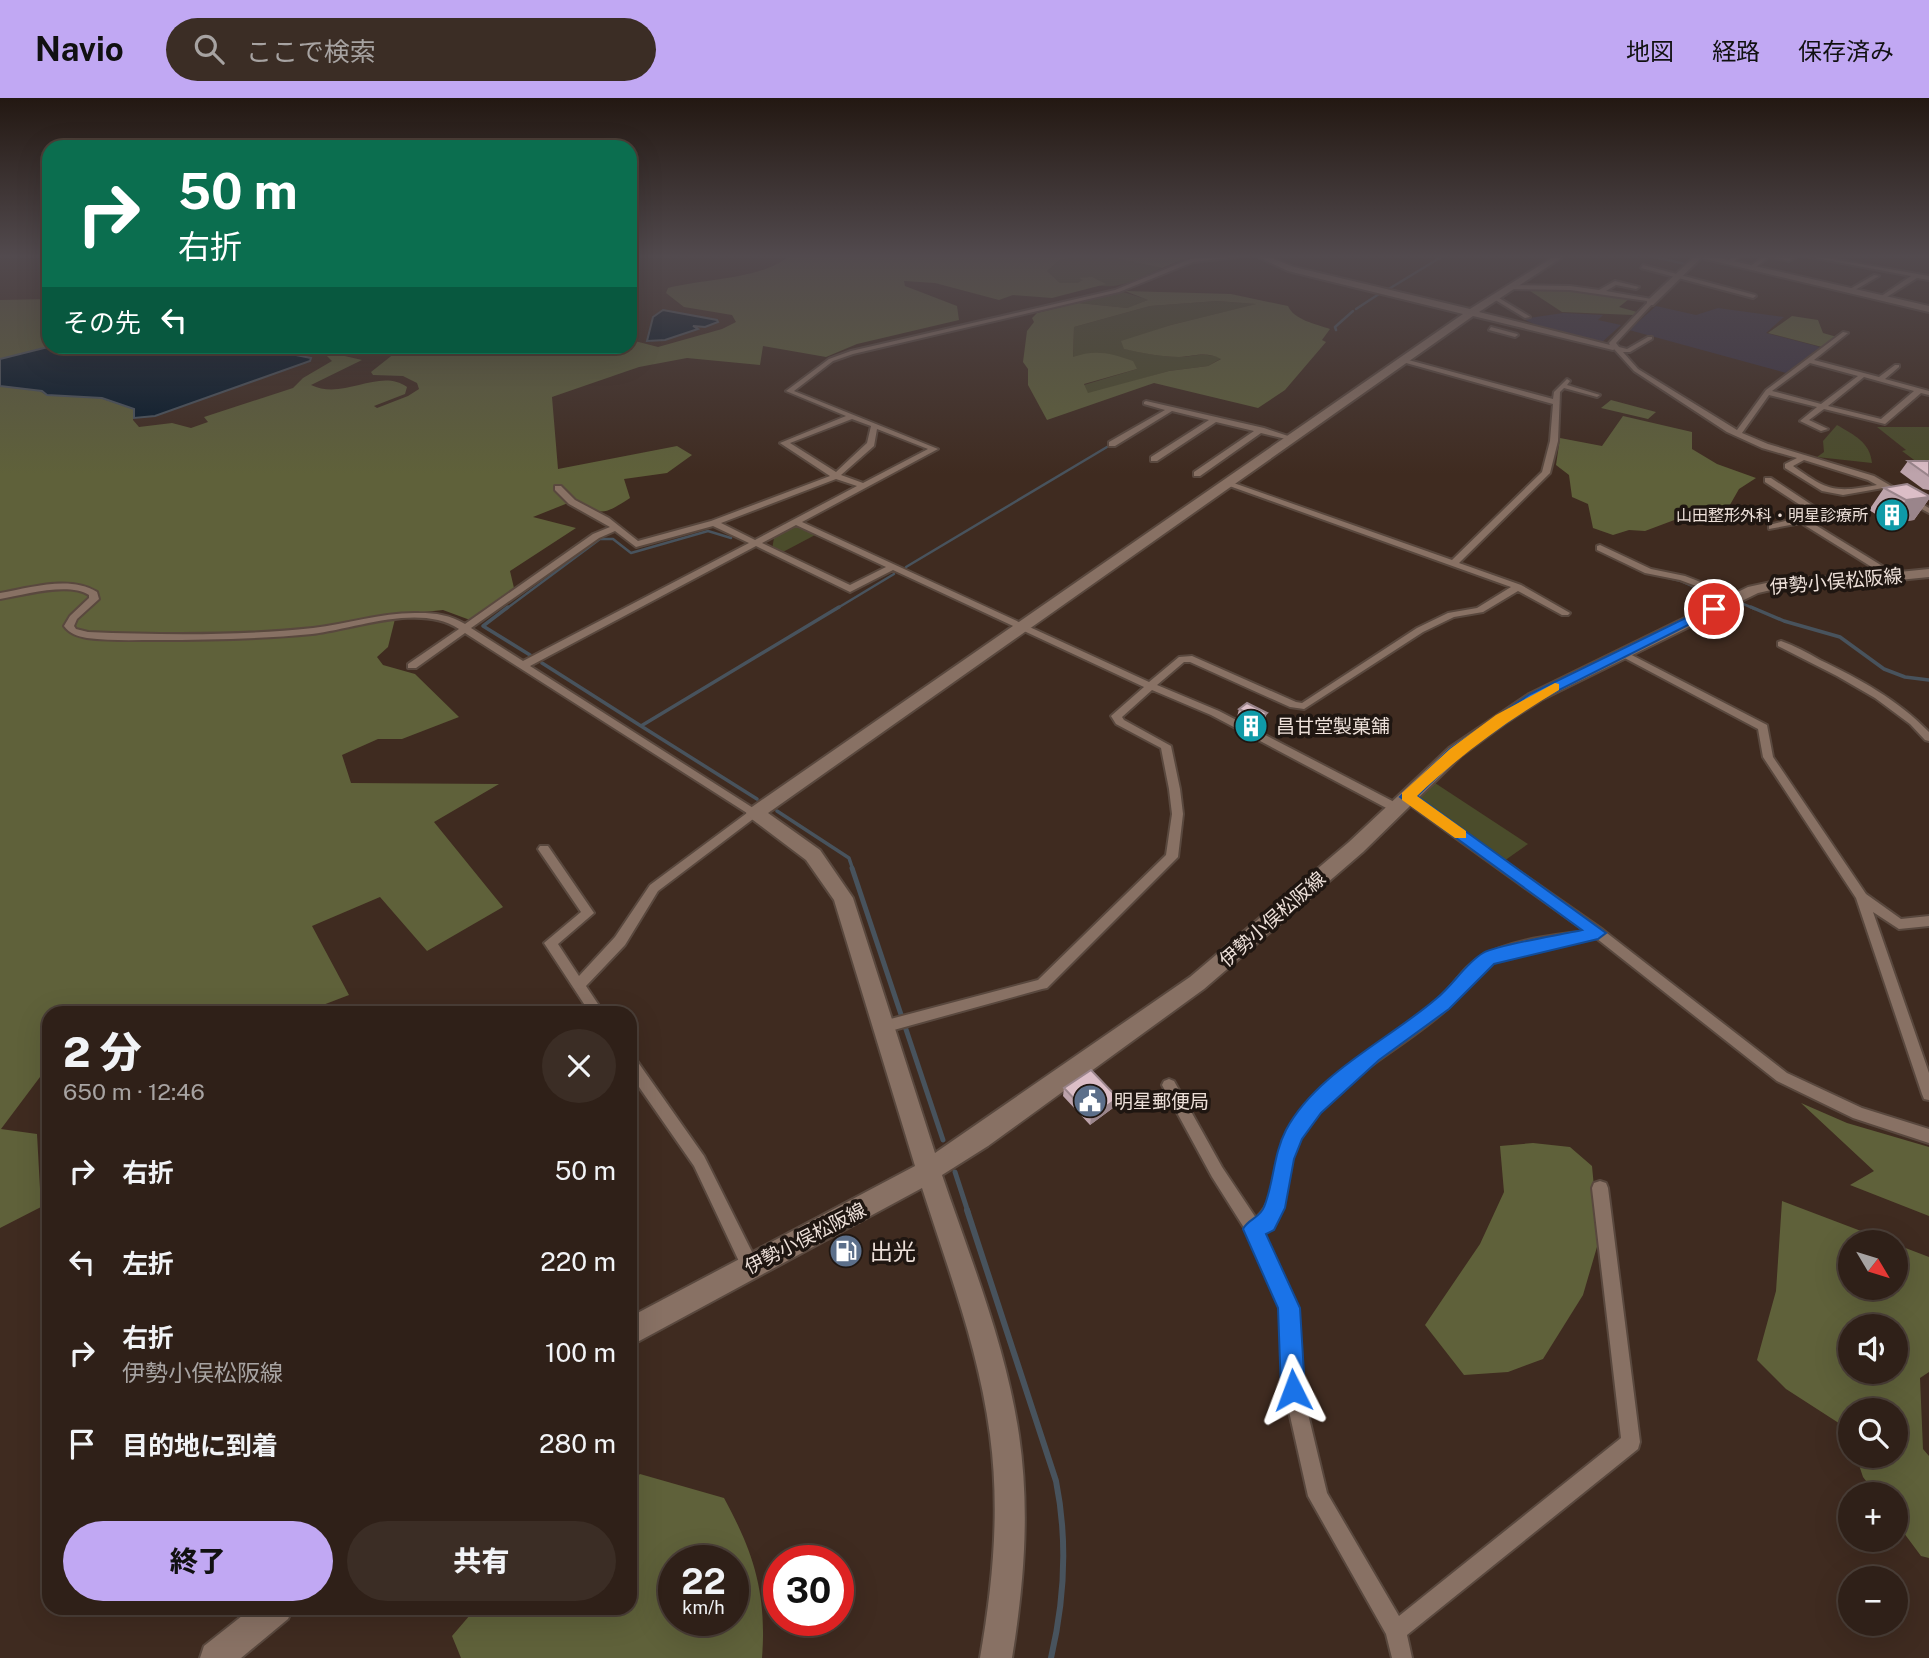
<!DOCTYPE html>
<html lang="ja">
<head>
<meta charset="utf-8">
<style>
	:root { --surface:#2f2018; --page:#3b2d25; --text:#f1f3f6; --muted:#a7a3a2; --line:#4a3e37; --accent:#c1a8f3 }
	body { margin:0; font-family:"Public Sans","Noto Sans JP",sans-serif; background:var(--page); color:var(--text); height:100vh; display:flex; flex-direction:column; font-size:26px; white-space:nowrap }
	* { box-sizing:border-box; margin:0 }
	p { font-size:23px; color:var(--muted) }
	.icon { flex:none; width:38px; height:38px; fill:none; stroke:currentColor; stroke-width:2; stroke-linecap:round; stroke-linejoin:round }
	.map { position:relative; flex:1; overflow:hidden }
	.details { position:absolute; left:42px; top:908px; width:595px; height:609px; display:flex; flex-direction:column; background:var(--surface); border-radius:21px; box-shadow:0 7px 28px #0002,0 0 0 2px var(--line) }
	.details>* { flex:none }
	.top-card { position:absolute; left:42px; top:42px; width:595px; height:214px; border-radius:21px; box-shadow:0 7px 28px #0002,0 0 0 2px var(--line); background:#0b6e4f; color:#fff; overflow:hidden }
	.needle { width:46px; rotate:128deg }
	.tools { position:absolute; left:1838px; top:1132px; display:grid; gap:14px }
	.tools a { display:grid; place-items:center; width:70px; height:70px; border-radius:50%; background:var(--surface); box-shadow:0 7px 28px #0002,0 0 0 2px var(--line); font-size:35px }
	.speed { position:absolute; left:658px; top:1447px; display:flex; gap:14px; font-size:35px; font-weight:700; text-align:center }
	.speed>* { display:grid; place-content:center; width:91px; height:91px; border-radius:50%; background:var(--surface); box-shadow:0 7px 28px #0002,0 0 0 2px var(--line); line-height:1 }
	.speed small { font-size:18px; font-weight:400 }
	.speed .limit { border:10px solid #d22; background:#fff; color:#111 }
	.pin { position:absolute; display:grid; place-items:center; width:60px; height:60px; color:#fff; margin:-30px; border:4px solid #fff; border-radius:50%; box-shadow:0 2px 7px #0007 }
	.me { position:absolute; width:77px; margin:-38px; rotate:357deg; stroke-linejoin:round; filter:drop-shadow(0 0 5px #0008) }
	.turn { display:flex; align-items:center; gap:24px; height:147px; padding:0 21px; font-size:32px }
	.turn .icon { width:91px; height:91px; stroke-width:2.5 }
	.turn b { display:block; font-size:49px; line-height:60px }
	.then { display:flex; align-items:center; height:66px; padding:0 21px; background:#0003; gap:14px; font-size:26px }
	.round { display:grid; place-items:center; flex:none; width:74px; height:74px; border-radius:37px; background:var(--page) }
	.headline { display:flex; align-items:center; justify-content:space-between; height:119px; padding:0 21px }
	h1 { font-size:42px; font-weight:800; line-height:52px }
	.button { display:flex; gap:14px; margin-top:auto; padding:14px 21px }
	.button a { flex:1; height:80px; border-radius:42px; background:var(--accent); color:#111; font-size:28px; font-weight:800; line-height:80px; text-align:center }
	.button a+a { background:var(--page); color:var(--text) }
	ul { padding:0; list-style:none }
	li { display:flex; align-items:center; gap:21px; height:91px; padding:0 21px }
	li div { flex:1 }
	li b { display:block; font-size:26px }
	li em { font-style:normal }
	header { display:flex; align-items:center; gap:42px; box-sizing:border-box; height:98px; padding:0 35px; background:var(--accent); color:#111 }
	header strong { font-size:33px }
	nav { display:flex; gap:38px; margin-inline-start:auto; font-size:24px }
	.search { width:490px; height:63px; background:var(--page); display:flex; align-items:center; gap:18px; box-sizing:border-box; padding:0 24px; border-radius:38px; color:var(--muted); font-size:26px }
	.map>svg:first-child { display:block }
</style>
</head>
<body>
<header>
<strong>Navio</strong>
<div class="search"><svg class="icon" aria-label="search" viewBox="0 0 24 24"><circle cx="10" cy="10" r="6"/><path d="M15 15l6 6"/></svg>ここで検索</div>
<nav><a>地図</a><a>経路</a><a>保存済み</a></nav>
</header>
<div class="map">
<svg width="1929" height="1560" viewBox="0 0 1929 1560">
	<rect width="100%" height="100%" fill="#3f2b20"/>
	<path fill="#3c3445" d="M1656 208 1696 217 1718 210 1784 219 1766 235 1820 249 1786 275 1629 232Z
		M1563 215 1603 217 1598 222 1621 227 1601 245 1545 231 1523 221Z"/>
	<path fill="#4b4c2b" d="M1081 158H1105L1162 170C1133 182 1114 197 1084 182L1077 185H1060L1047 173 1059 162Z
		M1123 194 1149 202 1127 210 1078 205Z
		M1217 203 1257 206 1171 227 1122 244 1125 251C1143 255 1161 259 1179 259 1199 258 1202 254 1222 260L1208 268 1169 273 1088 296 1084 287 1137 271 1073 260 1074 229 1150 208Z
		M1837 327C1854 337 1870 344 1872 365L1817 359 1824 354 1823 343Z
		M1877 329H1929V373L1902 353 1906 352Z
		M803 429 817 436 781 455 772 451 774 440 793 430Z
		M1435 685 1528 746 1504 763 1417 701Z"/>
	<path fill="#5f613a" fill-rule="evenodd" d="M789 158H1081L1059 162 1047 173 1060 185H1077L1083 182 1079 180 1092 179 1106 186 1052 200 1013 197 999 202 935 185 904 183 905 188 957 208 959 222 857 246 826 259 763 248 760 267 687 260 639 269 552 299 558 371 677 348 692 357 667 375 624 381 630 400C602 418 602 417 573 403L533 419 576 430 510 473 514 490 470 522 443 512 396 517 388 549 377 559 383 567 415 576 459 619 402 641H378L342 657 351 685 499 686 434 724 503 809 427 853 380 799 312 828 349 897 302 915H49V967L1 1031 37 1036 41 1109 0 1130V288L40 293 46 297 100 300 133 311V322L139 329 172 325 191 330 208 324 204 319 293 290 303 280 332 263 326 257 312 256 317 249H344L336 256 362 262 311 287C344 303 379 269 407 289L405 296 374 308 377 310 408 298 419 291 417 285 403 278 373 277 371 274 395 255 410 252 450 248 608 250 630 248 631 242 658 249 722 231 736 224 732 217 684 209 666 195 668 190C701 181 764 181 789 158Z
		M1105 158H1191L1162 170Z
		M1524 189 1570 190 1626 198 1629 201 1619 209 1637 214 1633 217 1562 214Z
		M1125 193 1231 196 1288 208C1294 222 1316 226 1330 231L1322 242 1326 244 1285 292 1258 310 1154 285 1047 322 1028 287V271L1023 264 1027 233 1034 224 1032 220 1037 215 1078 205 1127 210 1148 202ZM1217 203 1256 206 1171 227 1121 243 1124 251C1142 255 1161 259 1179 259 1196 258 1206 253 1221 261L1208 268 1169 273 1088 295 1084 286 1137 271 1133 263C1111 255 1095 251 1073 259L1074 229 1150 208Z
		M49 201 50 249 0 261V202Z
		M1792 218 1818 222 1823 235 1837 239 1822 249 1768 235Z
		M1611 302 1656 314 1648 321 1601 310Z
		M1623 318 1692 334V351L1717 366 1756 380 1739 391 1727 412 1700 422 1677 421 1645 433 1629 432 1613 437 1593 430 1588 406 1572 399 1569 377 1556 367 1560 340 1602 348Z
		M1801 1005 1847 1025 1929 1049V1118L1850 1087 1874 1073Z
		M1533 1045 1570 1049 1592 1068 1599 1142 1583 1197 1543 1261 1508 1274 1464 1277 1425 1227 1480 1146 1504 1094 1500 1048Z
		M1782 1103 1890 1144H1850V1190H1895V1146L1929 1159V1274L1920 1280 1923 1351 1929 1358V1460L1921 1458 1895 1423V1396H1876L1863 1379 1856 1358H1895V1312H1850V1337L1848 1331 1786 1291 1757 1262 1776 1193ZM1850 1228H1895V1274H1850Z
		M640 1376 724 1400C754 1455 767 1496 762 1560H461L452 1538 476 1510H630V1385ZM674 1463H733V1522H674Z"/>
	<path fill="#011628" stroke="#48535d" stroke-width="2" d="M663 212 717 222 718 224 705 229 693 228 698 231 665 242 647 243 653 219Z
		M52 248H195L248 254 283 249 311 248 296 257 311 260 310 263 155 318 134 320V311L102 300 47 297 42 293 0 288V261Z"/>
	<g fill="none" stroke-linecap="round" stroke-linejoin="round">
		<path stroke="#48535d" stroke-width="2.5" d="M1650 158 1685 166
			M1387 192 1443 158
			M1356 211 1382 194
			M1336 232 1335 229 1353 213
			M906 469 1107 349
			M1645 474 1681 483 1713 497 1726 498
			M1741 505 1755 511
			M506 511 600 441H613L631 455 708 433 731 440
			M836 511 894 476"/>
		<path stroke="#48535d" stroke-width="3.5" d="M508 509 483 528 530 557
			M1751 509 1784 523 1840 539 1884 571 1905 579 1929 582
			M542 565 641 628
			M757 701 641 628 839 509
			M777 713 849 760 853 772"/>
		<path stroke="#48535d" stroke-width="5" d="M852 770 943 1042
			M955 1074 968 1114"/>
		<path stroke="#48535d" stroke-width="6" d="M967 1112 1056 1383C1068 1443 1065 1500 1051 1560"/>
		<defs>
			<path id="street" d="M41 158H46L49 169 47 168Z
				M1227 158H1245L1193 164 1119 194 853 256 833 263 794 293 938 351 802 424 1149 584 1179 559 1192 558 1296 604 1302 605 1417 530 1448 515 1477 510 1511 489 1221 385 1228 383 1452 462 1542 374 1550 343 1553 306 1399 263 1398 262 1401 260 1553 301 1554 294 1567 281 1570 283 1567 287 1600 297 1597 299 1564 290 1560 294 1558 343 1550 375 1459 465 1521 487 1570 515 1568 517H1562L1518 493 1483 514 1454 519 1423 534 1304 611 1290 609 1190 564H1184L1157 587 1219 613 1400 707 1402 710 1396 714 1392 713 1211 617 1152 592 1122 619 1124 622 1171 648 1180 691 1183 716 1178 759 1047 890 1042 891 883 935 878 933 876 929 878 925 883 923 1038 882 1166 757 1172 716 1169 691 1161 650 1116 626 1111 618 1144 589 893 472 850 494 756 448 530 568 761 715 658 793 625 847 586 888 604 915H590L544 845 581 814 540 754 538 751 540 748H548L594 815 558 846 579 878 615 839 650 787 747 715 465 535 416 570H408V566L459 531C419 505 356 531 312 536 261 541 208 542 157 542 134 542 109 543 87 540 77 538 70 536 64 528L70 518 89 500V497C68 484 24 497 0 501V495C30 490 70 477 97 494L99 501 77 521 74 528 76 531 88 534C162 537 238 538 313 530 348 526 383 514 419 515 436 515 450 517 465 526L593 436 610 429 569 406 555 392V388H561L575 402 609 420 638 443 711 423 830 378 780 345 846 318 786 293 829 261 851 253 1115 192 1190 161ZM852 321 871 328 867 345 836 374 790 345ZM877 331 928 351 863 385 841 377 874 348ZM836 381 857 388 755 442 721 425ZM796 427 886 469 850 487 762 445ZM713 428 749 445 523 563 471 530 599 440 615 433 636 449Z
				M1735 158H1741L1733 164H1729V162Z
				M1764 158H1798L1789 163 1769 159 1756 169H1752V167Z
				M1805 158H1815L1929 178V182L1917 180 1882 202 1880 199 1911 178Z
				M1643 167 1755 197 1756 198 1753 200 1641 170Z
				M1874 177 1879 178 1855 192 1850 191Z
				M1615 183 1639 189 1636 191 1616 187 1606 193 1657 202 1654 204 1570 192 1509 191 1506 189 1509 187 1570 188 1599 192Z
				M1494 197 1529 218 1530 219 1525 220 1492 200Z
				M1648 204 1653 205 1616 245 1619 249 1627 251 1648 239H1652V241L1630 254H1623L1638 271 1737 332 1766 292 1843 234 1848 235 1814 262 1879 279 1895 267H1899V269L1885 281 1929 293V297L1921 295 1885 326 1824 311 1809 322 1828 331 1821 333 1800 323 1817 309 1769 297 1742 335 1768 346 1874 378 1929 410V415L1883 390 1843 397 1822 393 1785 370V366L1797 360 1762 350 1727 334 1634 273 1614 251 1611 250 1609 245ZM1810 265 1858 278 1821 306 1772 293ZM1864 279 1914 293 1881 321 1828 308ZM1804 362 1868 382 1877 387C1835 395 1828 393 1793 368Z
				M1491 229 1517 236 1518 237 1515 239 1489 232Z
				M1146 303 1264 330 1294 340 1290 342 1261 335 1200 378H1194V374L1254 333 1216 324 1157 363H1151V359L1209 322 1172 313 1115 348H1109V344L1165 312 1144 306V304Z
				M1765 380H1771L1824 415V419L1809 423 1897 477V481H1891L1801 425 1769 431V427L1814 416 1765 384Z
				M1600 447 1651 471 1685 478 1742 500 1737 503 1734 502 1680 482 1645 475 1597 452V448Z
				M1781 543C1795 548 1808 555 1820 562 1860 581 1898 602 1929 634V643L1925 642 1910 626 1875 600 1837 578 1778 548V544Z
				M1622 552 1767 627 1773 659 1866 796 1901 821 1929 818V828L1899 831 1873 814 1929 975V1002L1924 1001 1922 996 1856 800 1763 659 1758 631 1619 557 1617 555Z
				M1407 695 1603 832 1787 975 1862 1010 1929 1031V1045L1853 1020 1777 983 1596 840C1562 847 1523 848 1492 865 1472 875 1463 896 1447 911 1399 954 1337 980 1302 1036 1283 1066 1295 1110 1263 1134L1296 1210 1302 1291 1327 1395 1399 1518 1621 1340 1592 1090 1594 1085 1600 1083 1606 1085 1608 1090 1640 1344 1638 1351 1407 1537 1412 1560H1392L1386 1536 1308 1398 1284 1291 1280 1210 1248 1136 1212 1079 1162 987 1164 983 1169 981 1174 983 1222 1069 1256 1120C1281 1097 1273 1055 1291 1027 1327 971 1389 945 1437 903 1453 889 1463 868 1482 858 1513 841 1551 838 1585 833L1403 702 1401 699Z
				M630 958 635 960 704 1058 756 1162 758 1168 756 1174 750 1176 744 1174 694 1068 630 976Z"/>
			<path id="secondary" d="M1256 158H1266L1294 169 1470 211 1555 158H1564L1479 214 1618 249 1613 252 1473 218 768 715 820 752 853 800 935 1055 1190 879 1349 744 1449 650 1529 596 1748 489 1789 480 1849 479 1929 471V479L1849 487 1789 488 1758 495 1541 602 1507 624 1461 658 1363 754 1204 891 988 1048 942 1077C971 1162 1006 1248 1019 1337 1030 1412 1024 1486 1012 1560H980C993 1486 1000 1412 990 1337 979 1252 948 1171 922 1090L630 1248V1219L915 1068 834 802 806 762 749 719 746 715 749 711 1463 216 1288 173Z
				M1695 158H1711L1929 208V214L1701 160 1653 207H1647V203Z
				M252 1510H293L288 1521 241 1560H200L204 1548Z"/>
		</defs>
		<use href="#street" stroke="#59483e" stroke-width="4"/>
		<use href="#secondary" stroke="#59483e" stroke-width="4"/>
		<use href="#street" fill="#887164" fill-rule="evenodd"/>
		<use href="#secondary" fill="#887164" fill-rule="evenodd"/>
	</g>
	<path fill="#bda3ab" d="M1908 363H1929V392L1923 391 1900 374Z
		M1884 390 1929 398V401L1914 422 1890 425 1869 412Z
		M1239 611 1267 615 1264 623 1256 629 1237 619Z
		M1064 990 1118 1000 1117 1007 1090 1027 1063 998Z"/>
	<path fill="#9a858b" d="M1929 399V401L1914 422 1890 425 1906 402Z
		M1267 615 1264 623 1256 629 1259 621Z
		M1118 1000 1117 1007 1090 1027 1091 1019Z"/>
	<path fill="#dcbec7" stroke="#9a858b" stroke-width="2" d="M1908 363H1929V378Z
		M1907 386 1929 398V399L1906 402 1884 390Z
		M1247 605 1267 615 1259 621 1239 611Z
		M1091 972 1118 1000 1091 1019 1064 990Z"/>
	<linearGradient id="sky" x2="0" y2="1"><stop stop-color="#231812"/><stop offset="0.42" stop-color="#524a4e"/><stop offset="1" stop-color="#524a4e" stop-opacity="0"/></linearGradient>
	<rect width="1929" height="376" fill="url(#sky)"/>
	<path fill="#1a73e8" stroke="#114b97" stroke-width="2" d="M1710 508 1720 511 1539 602 1460 657 1417 698 1606 835 1598 841 1494 866 1449 911 1379 962 1321 1015 1302 1041 1294 1061 1285 1110 1274 1132 1266 1136 1300 1210 1305 1292 1301 1300 1293 1303 1285 1300 1281 1292 1278 1210 1243 1131C1248 1121 1260 1120 1264 1109 1274 1085 1273 1057 1286 1032 1316 975 1390 941 1437 900 1453 887 1466 865 1483 855 1499 846 1561 837 1582 832L1400 699 1450 651 1530 596Z"/>
	<path fill="#f59e0b" d="M1555 585 1559 586V592C1507 623 1461 656 1417 698L1466 733V740H1455L1402 702V695L1450 651 1496 617Z"/>
	<defs>
		<symbol id="building-disc" viewBox="-11 -11 22 22"><circle r="9.5" fill="#0f9aa8" stroke="#1f1611"/><path d="M-4-6H4V6H1V3H-1V6H-4ZM-2.5-4.3h1.7v1.8h-1.7ZM.8-4.3h1.7v1.8H.8ZM-2.5-1h1.7V.8h-1.7ZM.8-1h1.7V.8H.8Z" fill="#fff"/></symbol>
		<symbol id="civic-disc" viewBox="-11 -11 22 22"><circle r="9.5" fill="#5c6f8a" stroke="#1f1611"/><path d="M-.6-6.5H3V-4.5H.6V-3L4-1V1h2V6H-6V1h2V-1L-.6-3ZM-1.2 2.5V6h2.4V2.5Z" fill="#fff"/></symbol>
		<symbol id="fuel-disc" viewBox="-11 -11 22 22"><circle r="9.5" fill="#5c6f8a" stroke="#1f1611"/><path d="M-5.5-6h7V0h2V4h1.3V-2.5L3-4.5l.8-.8L6-3V5H2.5V1h-1V6h-7ZM-4.2-4.7v3.2H.2V-4.7Z" fill="#fff"/></symbol>
	</defs>
	<g fill-rule="evenodd">
		<use href="#building-disc" x="1873" y="398" width="38" height="38"/>
		<use href="#building-disc" x="1232" y="609" width="38" height="38"/>
		<use href="#civic-disc" x="1071" y="984" width="38" height="38"/>
		<use href="#fuel-disc" x="827" y="1134" width="38" height="38"/>
	</g>
	<g text-anchor="middle" dominant-baseline="central" stroke-width="7" stroke-linejoin="round" paint-order="stroke">
		<g font-size="16" fill="#ede0d9" stroke="#1f1611" text-anchor="end">
			<text x="1868" y="417">山田整形外科・明星診療所</text>
		</g>
		<g font-size="19" fill="#ede0d9" stroke="#1f1611">
			<text transform="translate(1836 483) rotate(-5)">伊勢小俣松阪線</text>
			<text transform="translate(1272 821) rotate(-41)">伊勢小俣松阪線</text>
			<text transform="translate(805 1140) rotate(-27)">伊勢小俣松阪線</text>
		</g>
		<g font-size="19" fill="#ede0d9" stroke="#1f1611" text-anchor="start">
			<text x="1276" y="628">昌甘堂製菓舗</text>
			<text x="1114" y="1003">明星郵便局</text>
		</g>
		<g font-size="23" fill="#ede0d9" stroke="#1f1611" text-anchor="start">
			<text x="870" y="1153">出光</text>
		</g>
	</g>
</svg>
<div class="tools">
<a><svg class="needle" viewBox="-14 -14 28 28"><path d="M0-13l5 13h-10z" fill="#e53935"/><path d="M0 13l5-13h-10z" fill="#a7a3a2"/></svg></a>
<a><svg class="icon" aria-label="sound" viewBox="0 0 24 24"><path d="M4 9h4l5-4v14l-5-4H4zM17 9q2 3 0 6"/></svg></a>
<a><svg class="icon" aria-label="search" viewBox="0 0 24 24"><circle cx="10" cy="10" r="6"/><path d="M15 15l6 6"/></svg></a>
<a>+</a>
<a>−</a>
</div>
<div class="speed"><div>22<small>km/h</small></div><div class="limit">30</div></div>
<div class="pin" style="left:1714px;top:511px;background:#d93025"><svg class="icon" aria-label="arrive" viewBox="0 0 24 24"><path d="M6 21V4h12l-3 4 3 4H6"/></svg></div>
<svg class="me" style="left:1293px;top:1292px" viewBox="-20 -20 40 40"><path d="M0-17L14 15 0 8-14 15z" fill="#1a73e8" stroke="#fff" stroke-width="4"/></svg>
<div class="top-card">
<div class="turn"><svg class="icon" aria-label="right" viewBox="0 0 24 24"><path d="M7 20v-9h11M14 6l5 5-5 5"/></svg><div><b>50 m</b>右折</div></div>
<div class="then">その先<svg class="icon" aria-label="left" viewBox="0 0 24 24"><path d="M17 20v-9H6M10 6l-5 5 5 5"/></svg></div>
</div>
<section class="details">
<div class="headline"><div><h1>2 分</h1><p>650 m · 12:46</p></div><a class="round"><svg class="icon" aria-label="close" viewBox="0 0 24 24"><path d="M6 6l12 12M18 6L6 18"/></svg></a></div>
<ul>
<li><svg class="icon" aria-label="right" viewBox="0 0 24 24"><path d="M7 20v-9h11M14 6l5 5-5 5"/></svg><div><b>右折</b></div><em>50 m</em></li>
<li><svg class="icon" aria-label="left" viewBox="0 0 24 24"><path d="M17 20v-9H6M10 6l-5 5 5 5"/></svg><div><b>左折</b></div><em>220 m</em></li>
<li><svg class="icon" aria-label="right" viewBox="0 0 24 24"><path d="M7 20v-9h11M14 6l5 5-5 5"/></svg><div><b>右折</b><p>伊勢小俣松阪線</p></div><em>100 m</em></li>
<li><svg class="icon" aria-label="arrive" viewBox="0 0 24 24"><path d="M6 21V4h12l-3 4 3 4H6"/></svg><div><b>目的地に到着</b></div><em>280 m</em></li>
</ul>
<div class="button"><a>終了</a><a>共有</a></div>
</section>
</div>
</body>
</html>
